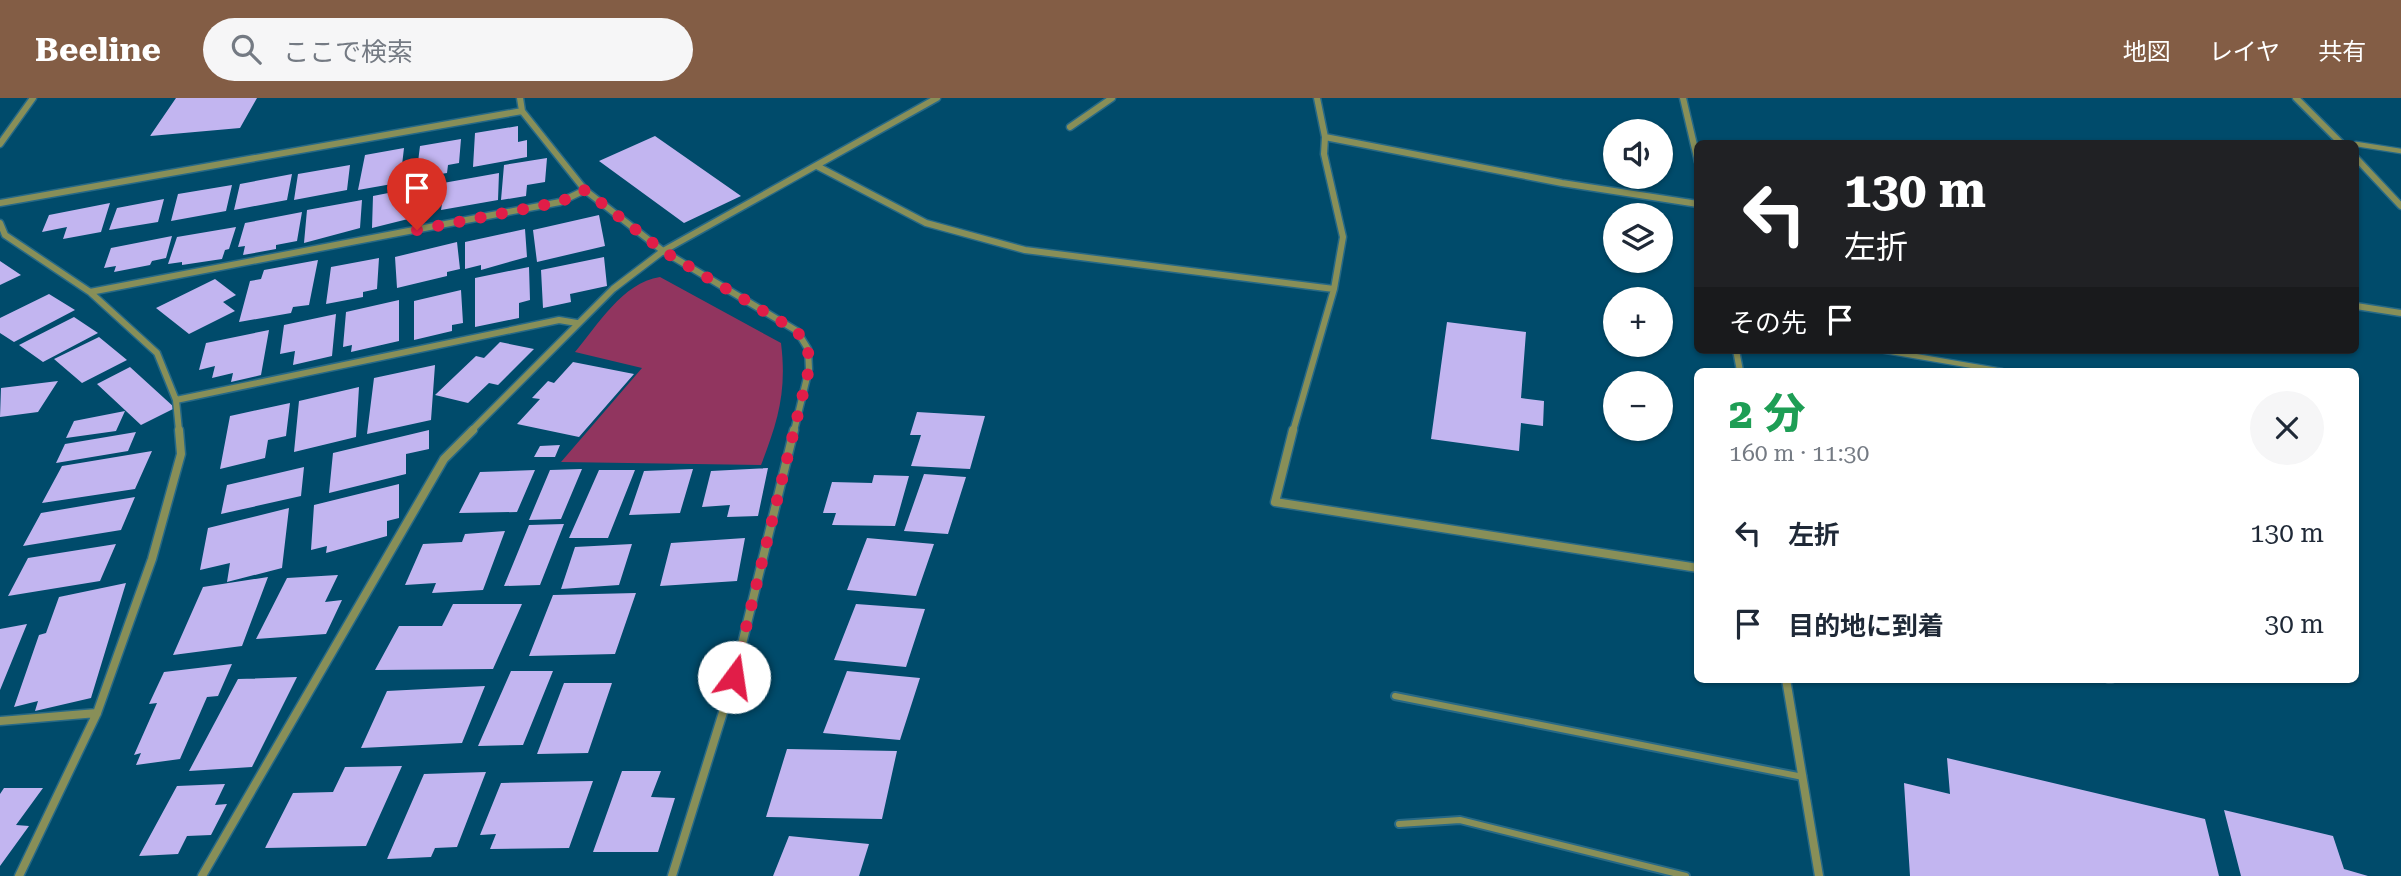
<!DOCTYPE html>
<html lang="ja">
<head>
<meta charset="utf-8">
<style>
	:root { --surface:#fff; --page:#f6f6f7; --text:#1f2937; --muted:#747a83; --accent:#835d45 }
	body { margin:0; font-family:"Roboto Serif","Noto Sans JP",serif; background:var(--page); color:var(--text); height:100vh; display:flex; flex-direction:column; font-size:26px; white-space:nowrap }
	* { box-sizing:border-box; margin:0 }
	p { font-size:23px; color:var(--muted) }
	.icon { flex:none; width:38px; height:38px; fill:none; stroke:currentColor; stroke-width:2; stroke-linecap:round; stroke-linejoin:round }
	.map { position:relative; flex:1; overflow:hidden }
	.side { position:absolute; left:1694px; top:270px; width:665px; height:315px; display:flex; flex-direction:column; background:var(--surface); border-radius:10px; box-shadow:0 2px 5px #0004 }
	.side>* { flex:none }
	.banner { position:absolute; left:1694px; top:42px; width:665px; height:214px; border-radius:10px; box-shadow:0 2px 5px #0004; background:#202124; color:#fff; overflow:hidden }
	.controls { position:absolute; left:1603px; top:21px; display:grid; gap:14px }
	.controls a { display:grid; place-items:center; width:70px; height:70px; border-radius:50%; background:var(--surface); box-shadow:0 2px 5px #0004; font-size:35px }
	.pin { position:absolute; display:grid; place-items:center; width:60px; height:60px; color:#fff; margin:-72px -30px; border-radius:50% 50% 50% 0; rotate:-45deg; box-shadow:0 0 7px #0007 }
	.pin .icon { rotate:45deg }
	.me { position:absolute; width:77px; margin:-38px; rotate:14deg; stroke-linejoin:round; filter:drop-shadow(0 0 5px #0008) }
	.turn { display:flex; align-items:center; gap:24px; height:147px; padding:0 35px; font-size:32px }
	.turn .icon { width:91px; height:91px; stroke-width:2.5 }
	.turn b { display:block; font-size:49px; line-height:60px }
	.then { display:flex; align-items:center; height:66px; padding:0 35px; background:#0003; gap:14px; font-size:26px }
	.round { display:grid; place-items:center; flex:none; width:74px; height:74px; border-radius:37px; background:var(--page) }
	.head { display:flex; align-items:center; justify-content:space-between; height:119px; padding:0 35px }
	h1 { font-size:42px; font-weight:800; line-height:52px; color:#1e9e55 }
	ul { padding:0; list-style:none }
	li { display:flex; align-items:center; gap:21px; height:91px; padding:0 35px }
	li div { flex:1 }
	li b { display:block; font-size:26px }
	li em { font-style:normal }
	header { display:flex; align-items:center; gap:42px; box-sizing:border-box; height:98px; padding:0 35px; background:var(--accent); color:#fff }
	header strong { font-size:33px }
	nav { display:flex; gap:38px; margin-inline-start:auto; font-size:24px }
	.search { width:490px; height:63px; background:var(--page); display:flex; align-items:center; gap:18px; box-sizing:border-box; padding:0 24px; border-radius:38px; color:var(--muted); font-size:26px }
	.map>svg:first-child { display:block }
</style>
</head>
<body>
<header>
<strong>Beeline</strong>
<div class="search"><svg class="icon" aria-label="search" viewBox="0 0 24 24"><circle cx="10" cy="10" r="6"/><path d="M15 15l6 6"/></svg>ここで検索</div>
<nav><a>地図</a><a>レイヤ</a><a>共有</a></nav>
</header>
<div class="map">
<svg width="2401" height="778" viewBox="0 0 2401 778">
	<rect width="100%" height="100%" fill="#004b6b"/>
	<path fill="#91355f" d="M660 179 781 245C787 293 778 323 761 367L561 364 642 270 575 254C598 227 622 185 660 179Z"/>
	<path fill="#c2b5f0" d="M176 0H257L240 30 150 38Z
		M518 28V44L527 42V59L473 69 475 35Z
		M655 38 741 98 684 125 599 63Z
		M461 41 459 65 448 67 447 75 416 80 420 48Z
		M404 50 401 76 393 77 392 86 358 92 365 57Z
		M547 60 545 84 527 87 526 98 501 102 504 67Z
		M350 67 347 92 294 102 298 76Z
		M499 75 498 102 441 112 442 106 430 109 432 87Z
		M292 76 287 102 234 112 240 86Z
		M232 87 226 113 171 123 178 96Z
		M419 89 420 118 372 130 373 98Z
		M164 101 158 124 109 132 117 110Z
		M362 102 360 130 304 145 307 112Z
		M110 105 101 134 63 141 67 129 42 134 49 117Z
		M302 114 297 143 276 147V151L243 157 245 148 238 149 245 125Z
		M599 117 605 148 537 164 533 132Z
		M236 129 229 151 225 152 222 161 182 167V164L168 166 177 139Z
		M525 131 527 159 481 172V167L465 171V144Z
		M172 138 166 160 152 163 150 167 114 174 116 168 104 170 111 150Z
		M457 144 460 171 447 174V178L397 190 395 159Z
		M604 159 607 188 570 196 571 204 543 210 541 172Z
		M379 160 377 191 363 194V199L326 206 331 169Z
		M318 162 309 207 293 209 291 215 239 224 250 183 261 181 264 172Z
		M0 163 21 177 0 187Z
		M529 169 530 202 519 205V220L475 229V180Z
		M215 181 236 197 223 204 235 213 189 236 156 210Z
		M461 192 463 225 452 227V233L414 242V203Z
		M49 196 75 212 14 244 0 235V220Z
		M399 202V243L351 254 352 247 343 249 346 214Z
		M336 216 332 258 293 267 295 253 280 256 284 227Z
		M74 219 98 235 43 264 19 247Z
		M1447 224 1526 234 1521 300 1544 303 1543 328 1521 325 1519 353 1431 341Z
		M269 232 261 277 231 284 233 275 212 280 215 268 199 272 206 245Z
		M99 239 127 262 82 285 54 261Z
		M500 244 534 251 498 287 489 285 468 305 435 297 476 258 484 260Z
		M573 264 634 276 579 339 517 326 540 301 532 300 548 283 554 285Z
		M435 267 431 322 367 336 374 280Z
		M130 269 175 310 141 327 97 286Z
		M58 283 38 314 0 319 1 290Z
		M359 289 356 339 294 354 299 303Z
		M290 305 286 338 268 342 265 360 220 371 230 318Z
		M125 313 116 333 66 340 74 323Z
		M917 314 985 318 970 371 911 368 921 337H910Z
		M429 332V351L406 356V376L329 395 333 355Z
		M136 334 128 353 56 365 65 346Z
		M560 347 555 359H534L540 348Z
		M152 353 135 391 42 405 62 368Z
		M304 369 301 398 221 416 227 387Z
		M768 370 758 418 727 419 730 407 702 409 711 373Z
		M582 371 561 421 529 422 550 372Z
		M693 371 680 415 629 417 644 373Z
		M535 372 517 414 459 415 480 374Z
		M599 372H635L608 440H569Z
		M924 376 966 379 948 436 904 433Z
		M874 377 909 378 895 428 832 427 836 415H823L832 384 872 385Z
		M399 386V420L387 423V438L326 455 327 448 311 452 314 407Z
		M135 399 121 432 23 448 41 415Z
		M289 410 282 470 227 484 230 465 200 472 208 430Z
		M564 426 540 487 504 488 529 427Z
		M505 433 483 492 432 495 436 485 405 487 423 446 462 444 465 436Z
		M745 440 737 483 660 488 671 445Z
		M867 440 934 446 916 498 847 492Z
		M116 446 100 483 8 498 28 460Z
		M632 446 619 487 561 491 575 449Z
		M338 477 325 504 342 502 326 536 256 541 287 480Z
		M268 479 242 548 173 557 203 489Z
		M126 485 91 600 35 613 38 603 14 609 39 537 46 535 59 499Z
		M636 495 615 556 529 558 553 497Z
		M453 506H522L493 571 375 572 399 528H442Z
		M856 506 925 511 906 569 834 562Z
		M27 526 0 592V531Z
		M232 566 218 598 207 599 180 661 136 667 141 655 134 657 157 605 149 606 164 574Z
		M511 573H553L523 647 478 648Z
		M847 573 920 580 900 642 823 635Z
		M297 579 252 669 189 673 238 581Z
		M564 585H612L588 655 537 656Z
		M485 588 462 645 361 650 387 593Z
		M787 651 897 653 882 721 766 719Z
		M1947 660 2205 721 2219 778H1910L1904 685 1950 696Z
		M402 668 366 748 265 750 293 695 333 694 345 669Z
		M622 673H661L651 699 675 700 658 754H593Z
		M486 674 457 749 435 750 431 759 387 761 424 676Z
		M593 683 569 750 490 751 496 736 480 737 501 685Z
		M225 686 215 707 227 706 211 737 187 738 178 756 139 758 177 688Z
		M4 690H43L16 727 29 728 0 768V696Z
		M2224 712 2333 738 2344 771 2368 778H2241Z
		M789 738 869 746 859 778H773Z"/>
	<g fill="none" stroke-linecap="round" stroke-linejoin="round">
		<defs>
			<path id="service-far1" d="M2356 46 2401 53
				M1880 252 2002 273"/>
			<path id="service" d="M2108 581H2112
				M1395 598 1803 679
				M1399 726 1460 722 1686 778"/>
			<path id="minor-far1" d="M520 0 522 13 585 92 663 153 797 233 808 251 809 271 794 333
				M1683 0 1698 64
				M2296 0 2342 46
				M1070 29 1112 0
				M1325 39 1562 85 1698 106
				M0 46 33 0
				M2356 60 2401 108
				M817 68 926 125 1025 152 1334 191
				M0 105 522 13
				M0 125 5 137 90 194 157 255 176 302 179 333
				M90 194 560 104 585 92
				M2356 208 2401 215
				M1736 252 1740 273
				M176 302 559 222 577 225
				M471 333 613 191 663 153 937 0
				M1293 333 1334 191 1343 139 1324 56 1325 39 1317 0"/>
			<path id="minor" d="M1293 332 1275 404 1698 470
				M1786 581 1819 778
				M0 623 97 615
				M19 778 97 615 152 461 181 356 179 332
				M202 778 444 361 473 332
				M672 778 734 579 794 332"/>
		</defs>
		<use href="#service-far1" stroke="#276986" stroke-width="7"/>
		<use href="#service" stroke="#276986" stroke-width="10"/>
		<use href="#minor-far1" stroke="#276986" stroke-width="9"/>
		<use href="#minor" stroke="#276986" stroke-width="11"/>
		<use href="#service-far1" stroke="#888f58" stroke-width="4.5"/>
		<use href="#service" stroke="#888f58" stroke-width="6"/>
		<use href="#minor-far1" stroke="#888f58" stroke-width="6"/>
		<use href="#minor" stroke="#888f58" stroke-width="8"/>
	</g>
	<g fill="none" stroke-linecap="round" stroke-linejoin="round">
		<path stroke="#e11d48" stroke-width="12" stroke-dasharray="0 21.6" d="M417 132 560 104 585 92 663 153 797 233 808 251 809 271 734 579"/>
	</g>
</svg>
<div class="controls">
<a><svg class="icon" aria-label="sound" viewBox="0 0 24 24"><path d="M4 9h4l5-4v14l-5-4H4zM17 9q2 3 0 6"/></svg></a>
<a><svg class="icon" aria-label="layers" viewBox="0 0 24 24"><path d="M12 4l9 5-9 5-9-5zM3 14l9 5 9-5"/></svg></a>
<a>+</a>
<a>−</a>
</div>
<div class="pin" style="left:417px;top:132px;background:#d93025"><svg class="icon" aria-label="arrive" viewBox="0 0 24 24"><path d="M6 21V4h12l-3 4 3 4H6"/></svg></div>
<svg class="me" style="left:734px;top:579px" viewBox="-20 -20 40 40"><circle r="19" fill="#fff"/><path d="M0-13L10 11 0 6-10 11z" fill="#e11d48"/></svg>
<div class="banner">
<div class="turn"><svg class="icon" aria-label="left" viewBox="0 0 24 24"><path d="M17 20v-9H6M10 6l-5 5 5 5"/></svg><div><b>130 m</b>左折</div></div>
<div class="then">その先<svg class="icon" aria-label="arrive" viewBox="0 0 24 24"><path d="M6 21V4h12l-3 4 3 4H6"/></svg></div>
</div>
<section class="side">
<div class="head"><div><h1>2 分</h1><p>160 m · 11:30</p></div><a class="round"><svg class="icon" aria-label="close" viewBox="0 0 24 24"><path d="M6 6l12 12M18 6L6 18"/></svg></a></div>
<ul>
<li><svg class="icon" aria-label="left" viewBox="0 0 24 24"><path d="M17 20v-9H6M10 6l-5 5 5 5"/></svg><div><b>左折</b></div><em>130 m</em></li>
<li><svg class="icon" aria-label="arrive" viewBox="0 0 24 24"><path d="M6 21V4h12l-3 4 3 4H6"/></svg><div><b>目的地に到着</b></div><em>30 m</em></li>
</ul>
</section>
</div>
</body>
</html>
